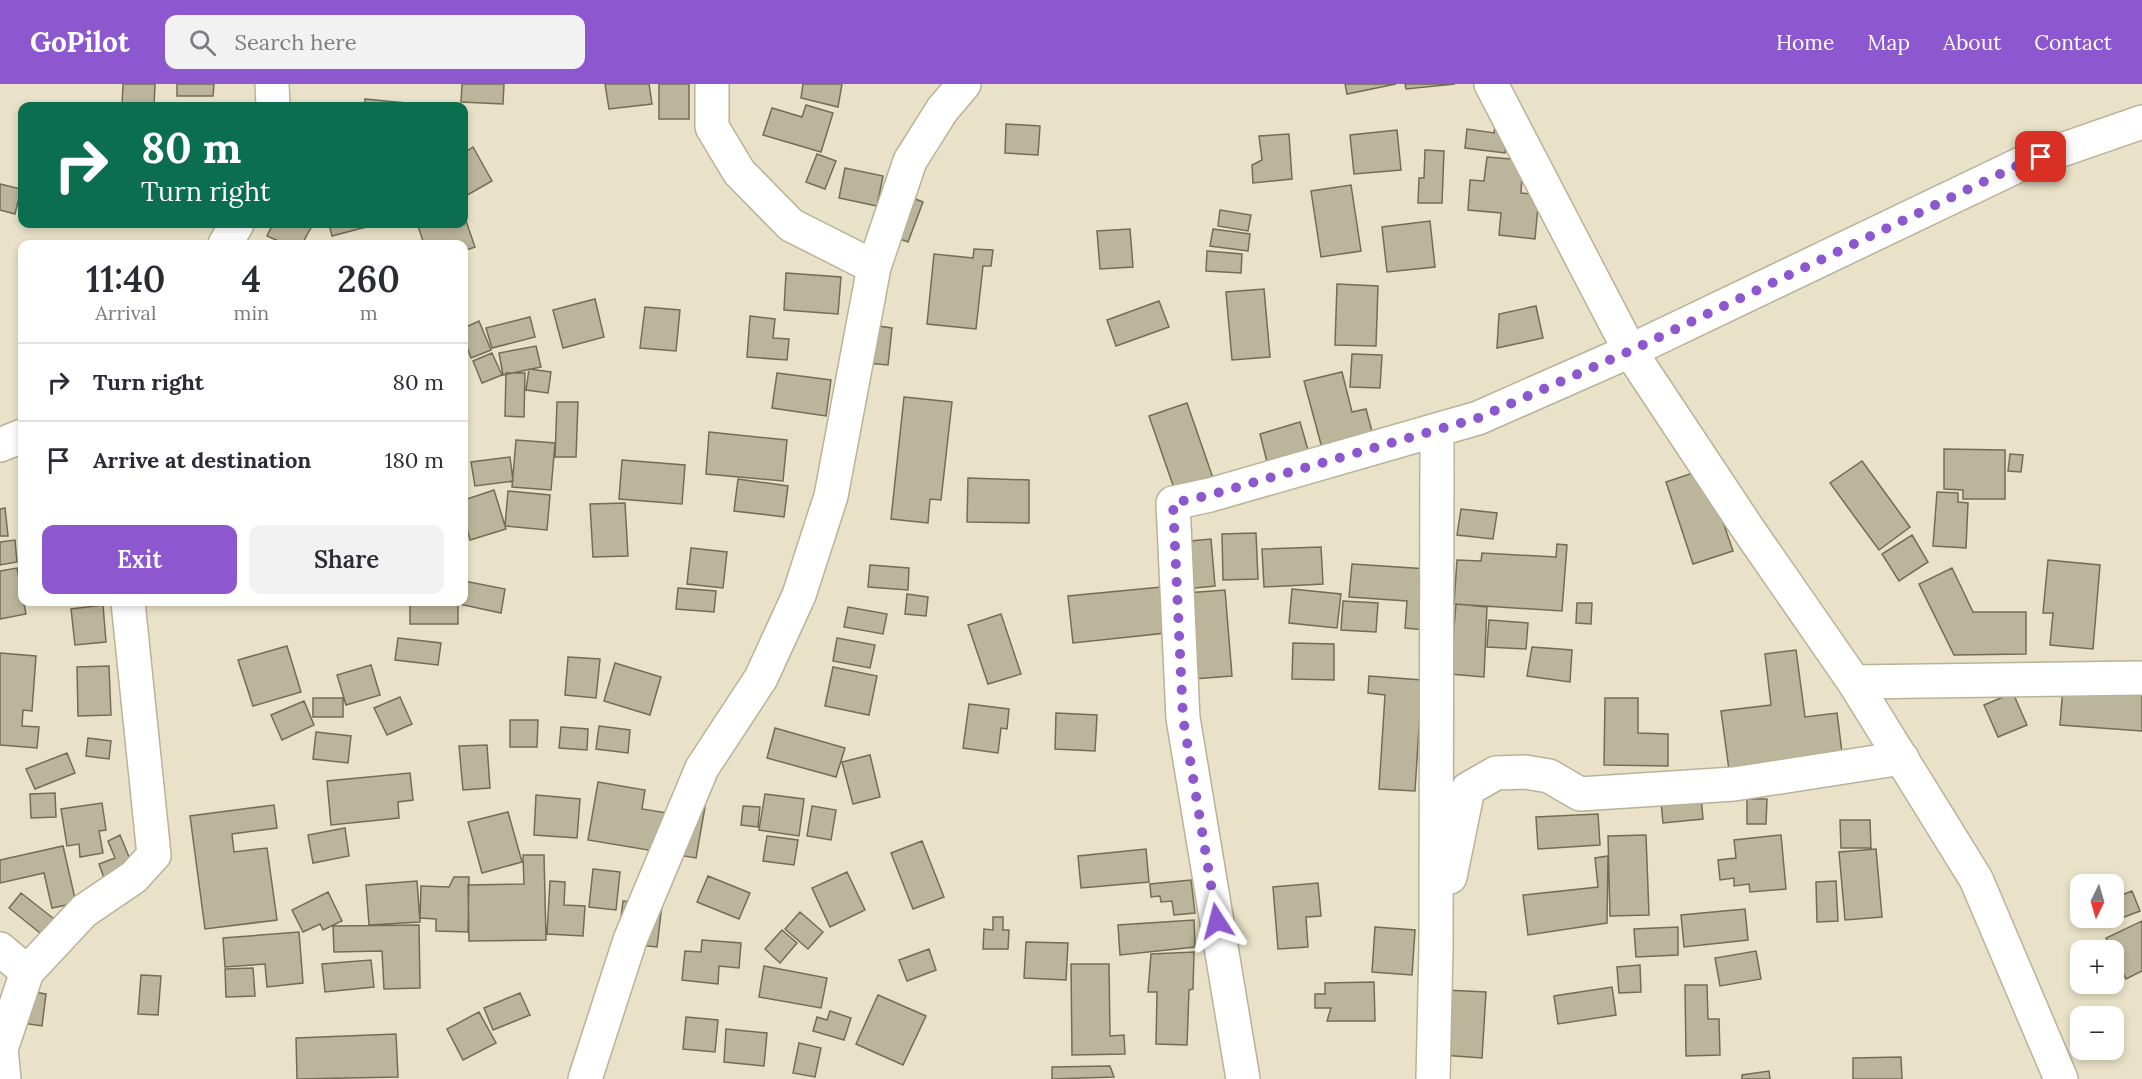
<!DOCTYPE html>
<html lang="en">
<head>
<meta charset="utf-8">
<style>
	:root { --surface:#fff; --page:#f2f2f3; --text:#2b2b33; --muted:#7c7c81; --line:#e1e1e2; --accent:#8d57cf }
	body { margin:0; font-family:Lora,serif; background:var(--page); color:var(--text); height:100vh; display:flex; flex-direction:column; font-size:22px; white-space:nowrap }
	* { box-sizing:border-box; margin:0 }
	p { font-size:20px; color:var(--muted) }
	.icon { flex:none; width:33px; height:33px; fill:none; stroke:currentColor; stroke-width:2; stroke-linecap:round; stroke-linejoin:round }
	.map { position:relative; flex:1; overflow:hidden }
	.side { position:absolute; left:18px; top:156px; width:450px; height:366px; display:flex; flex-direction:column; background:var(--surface); border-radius:12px; box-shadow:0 3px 9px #0003 }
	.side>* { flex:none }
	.banner { position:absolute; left:18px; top:18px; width:450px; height:126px; border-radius:12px; box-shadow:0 3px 9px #0003; background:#0b6e4f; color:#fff; overflow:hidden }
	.needle { width:39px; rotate:185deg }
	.buttons { position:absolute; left:2070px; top:790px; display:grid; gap:12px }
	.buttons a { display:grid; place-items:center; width:54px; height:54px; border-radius:12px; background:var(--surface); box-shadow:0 3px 9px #0003; font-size:30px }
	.pin { position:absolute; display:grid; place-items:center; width:51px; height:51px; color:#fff; margin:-26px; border-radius:12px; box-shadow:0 3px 9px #0006 }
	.me { position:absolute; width:66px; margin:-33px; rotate:351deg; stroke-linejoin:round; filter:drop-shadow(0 0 4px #0008) }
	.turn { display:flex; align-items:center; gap:21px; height:126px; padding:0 24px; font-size:27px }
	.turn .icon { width:78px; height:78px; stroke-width:2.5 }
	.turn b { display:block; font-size:42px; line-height:51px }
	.eta { display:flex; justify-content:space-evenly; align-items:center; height:102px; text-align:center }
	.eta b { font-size:36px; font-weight:600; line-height:42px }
	.cta { display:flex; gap:12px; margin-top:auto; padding:12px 24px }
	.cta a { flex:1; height:69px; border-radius:12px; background:var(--accent); color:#fff; font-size:24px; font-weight:600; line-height:69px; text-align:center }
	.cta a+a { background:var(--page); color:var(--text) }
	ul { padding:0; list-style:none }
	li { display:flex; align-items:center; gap:18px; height:78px; padding:0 24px; border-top:2px solid var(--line) }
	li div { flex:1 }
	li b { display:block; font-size:22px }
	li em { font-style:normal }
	header { display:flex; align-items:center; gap:36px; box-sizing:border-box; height:84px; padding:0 30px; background:var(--accent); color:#fff }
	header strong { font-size:28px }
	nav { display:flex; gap:33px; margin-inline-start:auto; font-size:21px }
	.search { width:420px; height:54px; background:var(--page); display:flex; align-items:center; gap:15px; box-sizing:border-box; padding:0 21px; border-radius:12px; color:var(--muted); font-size:22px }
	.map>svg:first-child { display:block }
</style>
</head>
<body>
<header>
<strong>GoPilot</strong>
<div class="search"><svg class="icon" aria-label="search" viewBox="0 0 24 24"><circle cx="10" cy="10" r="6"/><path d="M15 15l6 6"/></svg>Search here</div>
<nav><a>Home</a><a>Map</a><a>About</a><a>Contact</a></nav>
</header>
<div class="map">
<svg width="2142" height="995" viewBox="0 0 2142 995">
	<rect width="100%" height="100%" fill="#e9e2c8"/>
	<path fill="#bbb59b" stroke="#736d56" stroke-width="1.5" d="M123 0H155L154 22H122Z
		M177 0H214L213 12H177Z
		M462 0H504L503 20 461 18Z
		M605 0H649L652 20 609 25Z
		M659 0H689V35H659Z
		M803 0H842L838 23 801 14Z
		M1345 0H1396L1347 10Z
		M1405 0H1455L1406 5Z
		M365 15 406 19V22H365Z
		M806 21 833 29 821 68 763 51 772 24 802 33Z
		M1496 34 1509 35 1505 69 1465 64 1467 45 1494 49Z
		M1006 40 1040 42 1038 71 1005 69Z
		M1397 46 1401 86 1354 90 1350 51Z
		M1289 50 1292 95 1253 99 1252 81 1262 76 1259 52Z
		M473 63 492 97 464 113V69Z
		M1425 66 1444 67 1442 119H1418L1419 94H1424Z
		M817 70 836 77 825 105 806 98Z
		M1487 73 1523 76 1521 109 1539 111 1535 155 1499 151 1501 129 1468 126 1470 96 1484 97Z
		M845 84 883 92 877 122 839 114Z
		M0 100 21 105 15 130 0 126Z
		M1351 101 1361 167 1321 173 1311 107Z
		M905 111 923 118 908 158 890 151Z
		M1220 126 1251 131 1248 147 1218 142Z
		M464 131 475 163 464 167V160H424L418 142 424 140H464Z
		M1430 137 1435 183 1387 188 1382 143Z
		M273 140H313L302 160H285L267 152Z
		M329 140H374V141L332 152Z
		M1130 145 1133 183 1100 185 1097 147Z
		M1213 145 1250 150 1248 167 1210 162Z
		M974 165 993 166 991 182H983L976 245 927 240 934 170 973 174Z
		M1207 167 1242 170 1241 189 1206 187Z
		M786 189 841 193 838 230 784 226Z
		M1337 200 1378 202 1376 262 1335 261Z
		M1264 205 1270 273 1232 276 1226 208Z
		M595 215 604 253 563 264 553 226Z
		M1159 217 1169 243 1116 262 1107 236Z
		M1536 222 1543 254 1497 264 1499 230Z
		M645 223 680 226 676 267 640 264Z
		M750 232 775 235 773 254 789 255 787 276 747 273Z
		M530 233 535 253 492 264 486 244Z
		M479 237 491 266 471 274 464 255V244Z
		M871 241 892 244 888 281 867 279Z
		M536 262 541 283 503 291 499 269Z
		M492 269 502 291 482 299 473 277Z
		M1352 270 1382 271 1380 304 1350 303Z
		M529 285 551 288 548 309 526 306Z
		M1342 288 1352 328 1366 325 1373 351 1322 364 1304 297Z
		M506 289H525L524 333 505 332Z
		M777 289 831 296 826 332 772 324Z
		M904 313 952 318 941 416 930 415 928 439 891 435Z
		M557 318H578L576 373H555Z
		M1187 319 1213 394 1175 407 1149 332Z
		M1300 338 1308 366 1267 378 1260 350Z
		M709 348 787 356 783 397 706 390Z
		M516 356 555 359 551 406 512 403Z
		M1944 365 2005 366V415H1963V406L1944 405Z
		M2010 370 2023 371 2021 388 2008 387Z
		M510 373 513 397 475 402 471 378Z
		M622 376 685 381 682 420 619 415Z
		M1862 377 1910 443 1879 466 1830 399Z
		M1705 385 1733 467 1693 480 1666 398Z
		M968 394 1029 396V439L967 438Z
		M738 395 788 402 784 433 734 427Z
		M494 406 506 445 470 456 464 433V416Z
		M508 407 550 411 547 446 505 442Z
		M1937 408 1958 409V418L1968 419 1966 464 1933 462Z
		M625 419 628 472 593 473 590 420Z
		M5 424 8 452H0V425Z
		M1461 425 1497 429 1493 455 1457 451Z
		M1256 449 1258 495 1223 496 1222 450Z
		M1912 451 1928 478 1899 497 1882 470Z
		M1211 455 1215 502 1185 505 1180 458Z
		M15 456 17 478 0 481V458Z
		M1557 460 1567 461 1562 527 1454 520 1457 476 1481 477 1482 469 1556 473Z
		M1321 463 1323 500 1264 503 1262 465Z
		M691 464 727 468 723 504 687 500Z
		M2048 476 2100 481 2093 565 2050 561 2053 529H2043Z
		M1352 480 1428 485 1425 546 1405 544 1407 517 1349 513Z
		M870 481 909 484 908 506 868 503Z
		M17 484 26 530 0 535V487Z
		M1952 484 1973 528H2026V570L1954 571 1919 500Z
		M464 497 505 505 501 529 459 520 460 518H464Z
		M1161 503 1166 549 1073 559 1068 512Z
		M678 504 716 507 714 528 676 525Z
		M1292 505 1341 510 1337 544 1289 539Z
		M1225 506 1232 592 1193 595 1186 509Z
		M907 510 928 513 926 532 905 530Z
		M1343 517 1378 519 1376 548 1341 546Z
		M410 518H458V540H410Z
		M1577 519H1592L1591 540 1576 539Z
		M1456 520 1487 523 1484 593 1450 590Z
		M103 521 106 558 75 561 71 525Z
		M848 523 887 530 883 550 844 543Z
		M1001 530 1021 590 988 600 968 541Z
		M1489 536 1528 539 1526 565 1487 563Z
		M398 554 441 559 438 581 395 576Z
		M837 554 875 561 870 584 833 577Z
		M1293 559 1334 560V596L1292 595Z
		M287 562 301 608 253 622 238 576Z
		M1532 563 1572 566 1570 598 1527 592Z
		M1796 566 1805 633 1837 629 1844 684 1729 686 1721 627 1771 621 1765 570Z
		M0 569 36 572 32 627 23 626 22 642 39 643 37 664 0 661Z
		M568 573 600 575 596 614 565 611Z
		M615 579 661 593 650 631 604 617Z
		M371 581 380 611 346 621 337 591Z
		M109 582 111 631 78 632 77 583Z
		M833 583 877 592 869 631 825 622Z
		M1369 592 1422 596 1415 707 1379 705 1385 611 1368 609Z
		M2063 602 2142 607V647L2060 641Z
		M2013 609 2027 641 1998 653 1984 621Z
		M400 613 412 640 387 651 374 624Z
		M313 614H343V633H313Z
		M1605 614H1638V649L1668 650V682L1604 681Z
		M304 617 314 641 282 656 271 631Z
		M969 620 1009 625 1007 645 1001 644 998 669 963 664Z
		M1056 629 1097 631 1095 667 1055 665Z
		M510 636H538L537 663H510Z
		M599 642 630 646 628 669 596 665Z
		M561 643 588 645 587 666 559 664Z
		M775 644 845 664 836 693 767 674Z
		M316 648 351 652 348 679 313 675Z
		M88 654 111 657 109 675 86 672Z
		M487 661 490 704 463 706 459 662Z
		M67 669 75 689 35 705 26 685Z
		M870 671 880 713 853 720 842 678Z
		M410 689 413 716 398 718 399 734 331 741 327 697Z
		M598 698 645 706 642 725 667 729 670 717 705 723 696 774 588 756Z
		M55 709 56 733 31 734 30 710Z
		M765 710 804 715 799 752 759 746Z
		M536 711 580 715 577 754 534 751Z
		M1701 713 1703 735 1663 739 1661 717Z
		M1747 715H1767L1766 740H1747Z
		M102 719 106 746 99 747 103 769 80 773 79 760 67 762 61 725Z
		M274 721 277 744 232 750 234 768 267 764 277 836 205 845 190 732Z
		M743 722 760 723 758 743 741 741Z
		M812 722 836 726 831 756 807 752Z
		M508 728 522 778 482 789 468 738Z
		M1598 730 1600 761 1538 765 1536 733Z
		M1840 736H1870L1871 764H1841Z
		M345 744 349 772 313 779 308 751Z
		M120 751 134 785 105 797 99 780 115 774 108 757Z
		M1646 751 1649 831 1610 832 1608 752Z
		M1781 751 1786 805 1750 808 1749 800 1734 802V794L1720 796 1718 776 1736 774 1734 756Z
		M767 752 798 756 794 781 763 777Z
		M922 757 944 813 913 825 891 769Z
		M63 762 76 819 52 824 44 789 0 799V776Z
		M1146 765 1149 798 1081 804 1078 772Z
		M1876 765 1882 833 1845 836 1839 768Z
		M523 771H544L546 856 469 857 468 801 524 800Z
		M1608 772 1607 839 1528 851 1523 811 1598 803 1595 774Z
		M593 785 620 788 616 826 589 823Z
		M847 788 865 826 830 843 812 804Z
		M708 792 750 809 739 835 697 818Z
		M454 793H469L468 848 436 847V835L420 834 421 802 449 803Z
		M1191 796 1195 829 1174 831 1172 817 1161 818 1160 812 1151 813 1150 800Z
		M417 797 420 838 369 841 366 801Z
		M550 797 565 798 564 821 585 822 583 852 547 850Z
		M1836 797 1838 837 1817 838 1816 798Z
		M1318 799 1321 832 1306 833 1308 863 1278 865 1273 803Z
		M2132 807 2140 827 2111 838 2109 834H2114V814Z
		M328 808 342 837 323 846 320 840 303 848 292 826Z
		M21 809 58 838 45 853 9 824Z
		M623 817 662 821 657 863 618 859Z
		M1745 825 1748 856 1684 863 1681 831Z
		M800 828 823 848 808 865 785 845Z
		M993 833H1003V846H1009L1008 865H983L984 845 993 846Z
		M1194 836 1195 863 1120 871 1118 841Z
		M2142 837V887L2126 895 2106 854Z
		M419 841 420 904 384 905 382 867 334 868 333 842Z
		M1375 843 1415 846 1412 891 1372 888Z
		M1678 843V871L1636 873 1634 845Z
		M782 846 797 859 780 879 765 865Z
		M299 848 303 899 267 903 265 880 225 883 223 854Z
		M702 856 741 859 739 884 719 882 718 900 682 896 685 867 701 868Z
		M1026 858 1068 859 1066 896 1024 894Z
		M929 865 936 886 907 897 899 876Z
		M1756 867 1761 895 1720 902 1715 874Z
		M1194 868 1193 905 1189 906 1187 961 1156 960 1157 908H1148L1151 870Z
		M371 876 374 903 325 908 322 880Z
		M1071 880H1109L1110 952 1124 951 1125 970 1072 971Z
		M1640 881 1641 908 1619 909 1617 883Z
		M764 882 827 894 821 924 759 913Z
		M253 884 255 912 226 913 225 885Z
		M141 891 161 892 158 931 138 930Z
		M1374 898 1375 937H1327L1331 924H1315V910H1325V899Z
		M1685 901H1707L1708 935H1719L1720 971 1686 972Z
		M1612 903 1616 931 1558 940 1554 912Z
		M1445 906 1486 908 1482 974 1442 971Z
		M27 907 46 910 42 942 23 939Z
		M520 909 530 931 493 946 484 924Z
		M878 911 926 932 903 981 856 960Z
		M830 927 851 934 844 956 813 947 817 933 827 936Z
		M479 928 496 959 463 976 447 945Z
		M686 933 718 936 715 968 683 965Z
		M726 945 767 949 764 982 724 978Z
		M396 950 398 993 297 995 296 954Z
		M799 959 821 964 815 993 793 989Z
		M1901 973 1902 995H1853V974Z
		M1110 982 1114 993 1052 995V983Z
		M1769 987 1770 995H1742V991Z"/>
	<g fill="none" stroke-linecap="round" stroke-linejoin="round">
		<defs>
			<path id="street" d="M272 0 273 22
				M712 0V43L739 88 791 141 874 183
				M225 160 237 140
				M0 361 22 352
				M1854 598 2142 594
				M1450 793 1468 705 1496 689 1525 688 1549 692 1580 710 1734 700 1902 674
				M0 865 27 888
				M4 995 1 965 27 888 84 827 134 793 154 771 128 518
				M585 995 630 856 702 684 761 594 799 511 831 412 874 183 910 77 942 26 964 0
				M1243 995 1183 634 1173 419 1210 411 1478 334 1630 267 2021 80 2142 38
				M1433 995 1436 864 1437 346"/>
			<path id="secondary" d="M1491 0 1630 267 1748 445 1854 598 1976 795 2061 995"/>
		</defs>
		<use href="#street" stroke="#b9b299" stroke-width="36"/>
		<use href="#secondary" stroke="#b9b299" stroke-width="36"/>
		<use href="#street" stroke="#fff" stroke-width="33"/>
		<use href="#secondary" stroke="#fff" stroke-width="33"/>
	</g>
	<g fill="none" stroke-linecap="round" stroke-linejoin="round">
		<path stroke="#8d57cf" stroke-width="10" stroke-dasharray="0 18" d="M1217 837 1183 634 1173 419 1210 411 1478 334 1630 267 2021 80 2041 73"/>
	</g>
</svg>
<div class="buttons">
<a><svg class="needle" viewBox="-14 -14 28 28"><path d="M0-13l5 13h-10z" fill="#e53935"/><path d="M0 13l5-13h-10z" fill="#7c7c81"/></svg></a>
<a>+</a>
<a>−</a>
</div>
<div class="pin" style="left:2041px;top:73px;background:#d93025"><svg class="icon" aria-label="arrive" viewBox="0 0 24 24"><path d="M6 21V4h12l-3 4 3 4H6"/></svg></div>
<svg class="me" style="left:1217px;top:837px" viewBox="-20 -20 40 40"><path d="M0-17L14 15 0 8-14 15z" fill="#8d57cf" stroke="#fff" stroke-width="4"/></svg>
<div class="banner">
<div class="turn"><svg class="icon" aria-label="right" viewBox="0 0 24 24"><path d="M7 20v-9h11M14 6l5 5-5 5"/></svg><div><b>80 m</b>Turn right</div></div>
</div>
<section class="side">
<div class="eta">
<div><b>11:40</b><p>Arrival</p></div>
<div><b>4</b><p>min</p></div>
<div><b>260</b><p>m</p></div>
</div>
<ul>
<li><svg class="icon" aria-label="right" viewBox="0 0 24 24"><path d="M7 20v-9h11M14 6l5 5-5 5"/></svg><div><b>Turn right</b></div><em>80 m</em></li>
<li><svg class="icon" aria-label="arrive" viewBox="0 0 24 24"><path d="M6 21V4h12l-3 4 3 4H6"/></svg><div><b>Arrive at destination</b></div><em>180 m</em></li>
</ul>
<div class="cta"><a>Exit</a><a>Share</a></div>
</section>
</div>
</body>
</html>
